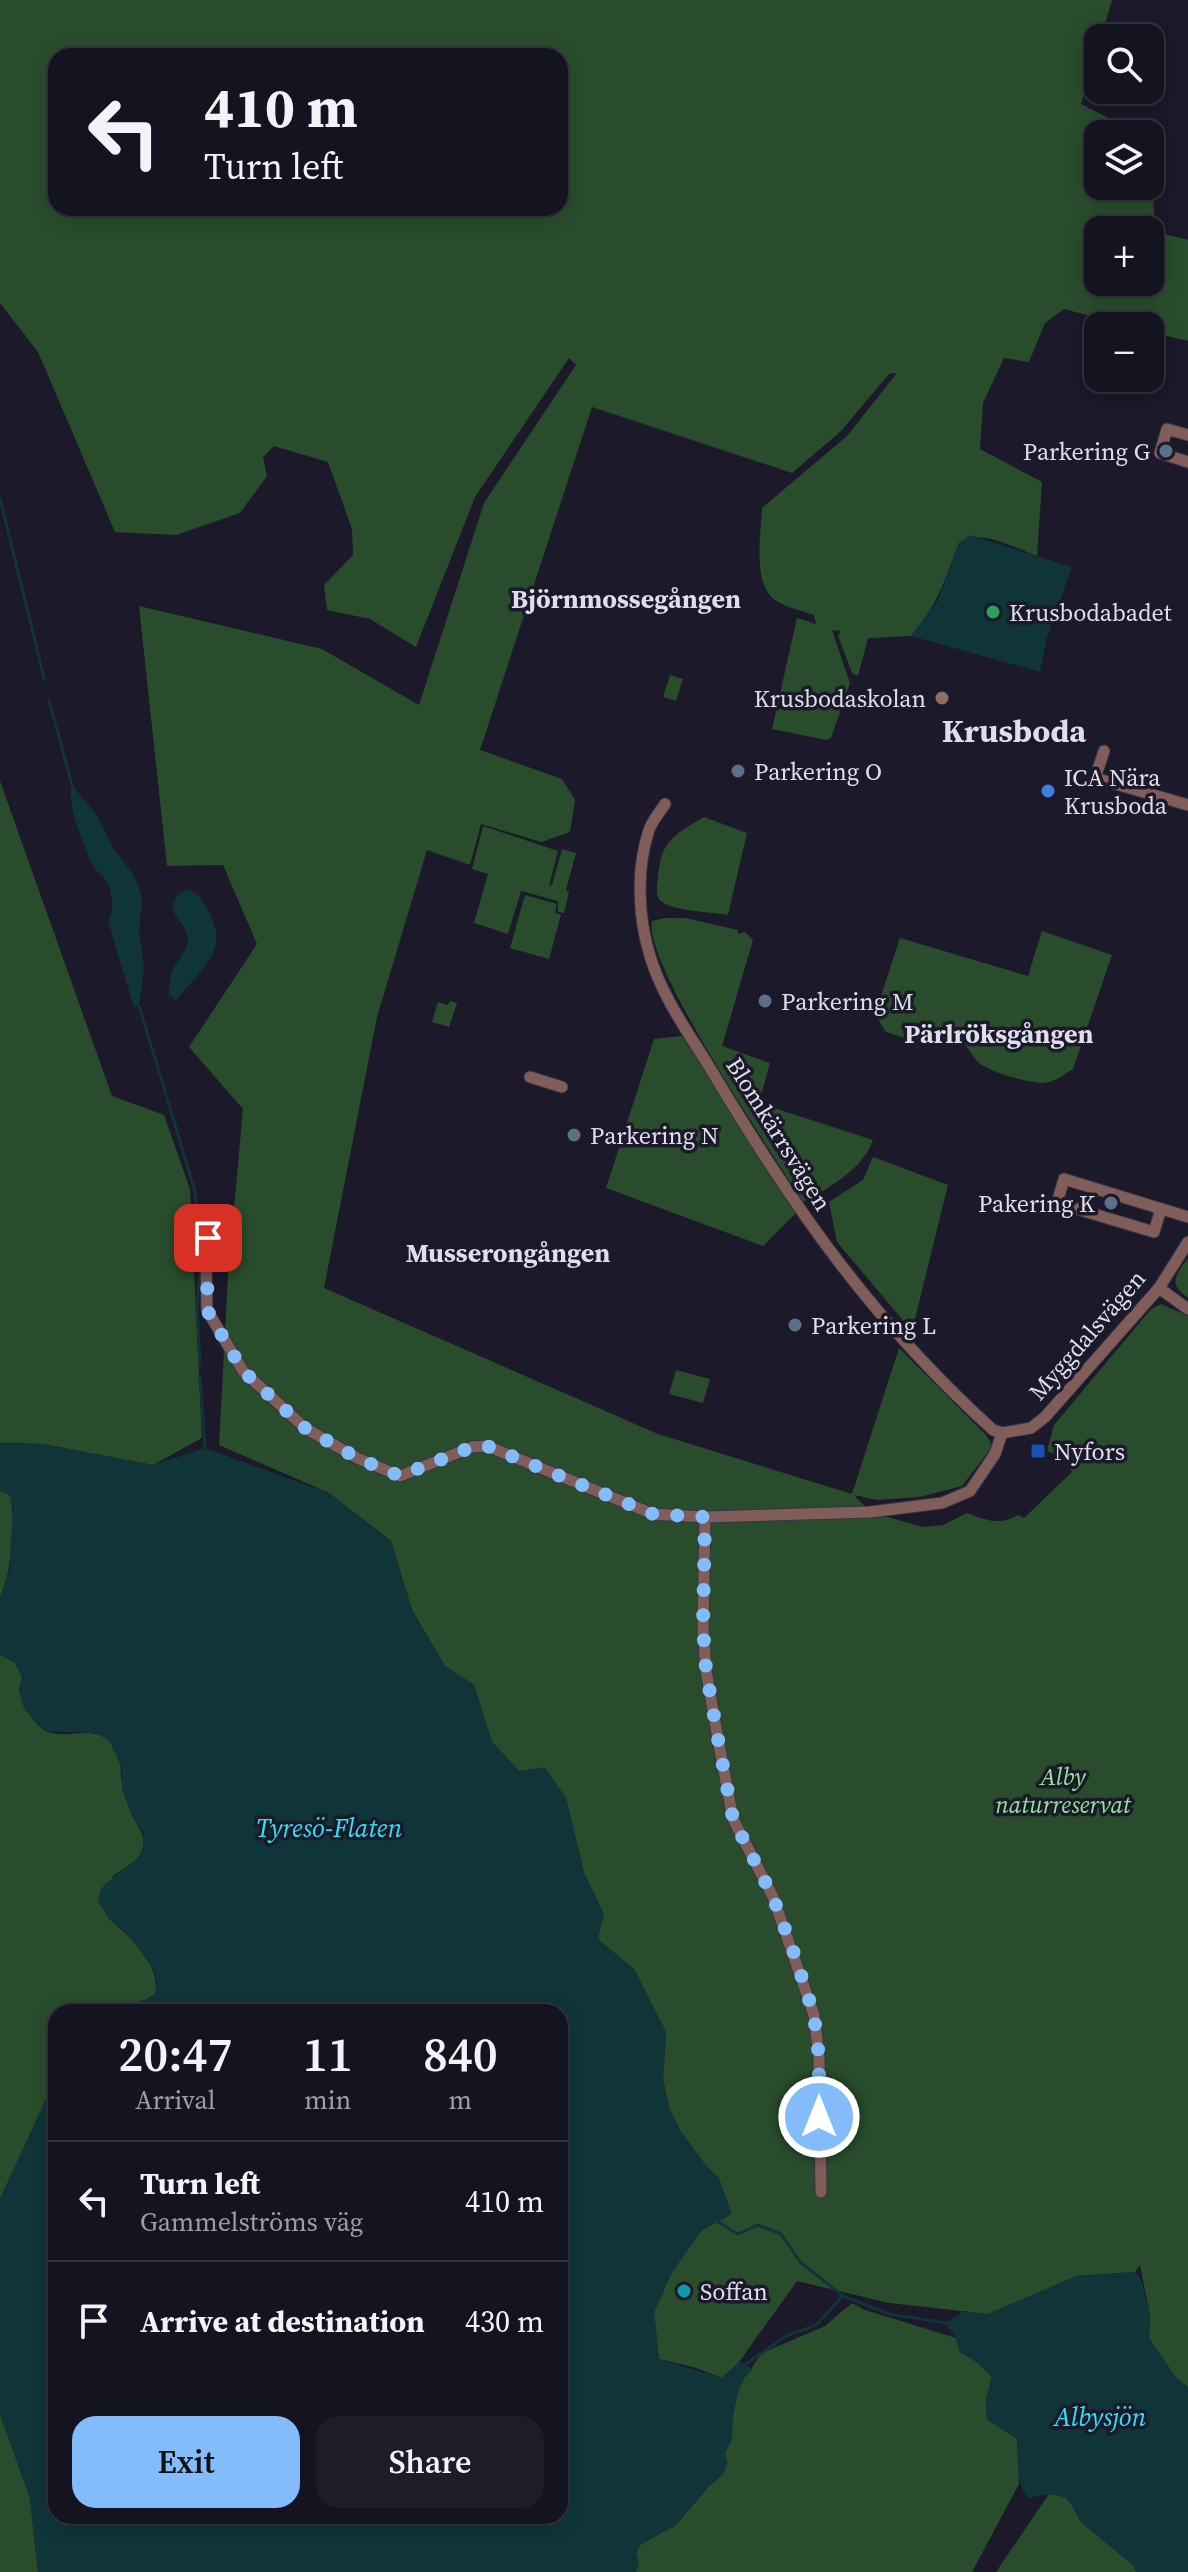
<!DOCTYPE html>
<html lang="en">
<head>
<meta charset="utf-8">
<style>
	:root { --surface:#141320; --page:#1d1c29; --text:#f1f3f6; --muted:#9d9ea5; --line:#33323e; --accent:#84bcfb }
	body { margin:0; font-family:"Source Serif 4",serif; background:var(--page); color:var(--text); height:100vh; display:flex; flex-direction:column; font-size:30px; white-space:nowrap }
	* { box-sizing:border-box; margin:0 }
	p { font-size:26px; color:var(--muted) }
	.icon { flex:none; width:44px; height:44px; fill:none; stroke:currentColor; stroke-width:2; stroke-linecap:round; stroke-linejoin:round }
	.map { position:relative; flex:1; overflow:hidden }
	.details { position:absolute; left:48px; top:2004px; width:520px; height:520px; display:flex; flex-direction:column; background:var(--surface); border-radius:24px; box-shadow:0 4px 20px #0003,0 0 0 2px var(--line) }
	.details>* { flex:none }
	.banner { position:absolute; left:48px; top:48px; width:520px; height:168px; border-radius:24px; box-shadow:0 4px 20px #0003,0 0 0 2px var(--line); background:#141320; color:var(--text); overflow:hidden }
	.tools { position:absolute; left:1084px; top:24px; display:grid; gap:16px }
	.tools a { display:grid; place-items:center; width:80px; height:80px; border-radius:16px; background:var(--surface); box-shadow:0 4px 20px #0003,0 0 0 2px var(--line); font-size:40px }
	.pin { position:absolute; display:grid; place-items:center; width:68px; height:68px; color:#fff; margin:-34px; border-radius:16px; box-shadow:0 4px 12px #0006 }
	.me { position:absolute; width:88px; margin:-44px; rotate:0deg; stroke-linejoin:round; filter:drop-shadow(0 0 6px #0008) }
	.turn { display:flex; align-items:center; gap:28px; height:168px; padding:0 24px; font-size:36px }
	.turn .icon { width:104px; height:104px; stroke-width:2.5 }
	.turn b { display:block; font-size:56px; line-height:68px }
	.eta { display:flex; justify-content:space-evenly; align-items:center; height:136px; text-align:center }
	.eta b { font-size:48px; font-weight:600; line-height:56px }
	.cta { display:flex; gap:16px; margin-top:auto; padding:16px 24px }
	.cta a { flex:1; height:92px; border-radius:24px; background:var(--accent); color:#111; font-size:32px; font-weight:600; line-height:92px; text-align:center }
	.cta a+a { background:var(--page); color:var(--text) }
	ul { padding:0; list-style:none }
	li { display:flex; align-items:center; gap:24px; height:120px; padding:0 24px; border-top:2px solid var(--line) }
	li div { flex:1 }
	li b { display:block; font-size:30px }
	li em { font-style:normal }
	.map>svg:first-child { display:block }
</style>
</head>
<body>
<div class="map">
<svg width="1188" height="2572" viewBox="0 0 1188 2572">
	<rect width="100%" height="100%" fill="#1b192a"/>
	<path fill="#294d2c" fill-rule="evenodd" d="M0 0H1112L1101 38H1098V46L1081 104 1140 134H1098V186H1150V167L1156 232 1188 240V341L1150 332V326H1127L1064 309 1045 323 1029 362 1004 358 983 403 980 449 1042 482 1037 556C1015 548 979 527 959 543 946 577 936 609 911 636L868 638 858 676 852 673 838 636 841 631 832 630 850 683 831 738 826 740 772 729 797 618 816 624 814 615C801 610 777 606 769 594 754 575 761 531 762 508L847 436 897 373 889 374 841 431 792 473 592 407 480 750 562 779 575 800 570 832 541 842 481 824 470 865 427 850 377 1017 324 1288 658 1434 852 1494 899 1348 986 1435 991 1443 989 1451 962 1486 919 1497 877 1500 854 1495 870 1512 923 1527 943 1525 967 1513C985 1520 1000 1526 1018 1515L1024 1518 1072 1472 1066 1459 1047 1451 1054 1425 1151 1309 1161 1304 1188 1316V2387L1176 2378 1149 2338 1150 2315 1140 2265 1135 2272 1077 2276 988 2314 889 2303 797 2281 739 2362 722 2378 693 2367 659 2359 654 2312 672 2272 701 2231 719 2178 706 2166 679 2129 669 2107 663 2080 666 2032 634 1969 597 1939 604 1915 584 1873 566 1798 519 1771 492 1742 474 1685 445 1666 412 1610 391 1541 329 1493 219 1445 228 1276 243 1109 189 1047 257 944 223 865 167 866 139 606 322 649 419 705 484 503 576 365 569 358 475 497 416 647 370 619 327 610 324 585 353 555 352 529 328 462 274 446 263 457 267 476 240 513 176 535 115 532 38 352 0 303ZM56 56H560V208H56ZM1098 230H1150V282H1098Z
		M670 675 683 679 676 701 663 697Z
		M0 781 112 1096 164 1115 190 1189 202 1438 153 1465 43 1444 0 1443Z
		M704 817 747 833 728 915C713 912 671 911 661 901 655 896 657 885 658 877 661 840 674 835 704 817Z
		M483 826 558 851 549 886 552 885 562 849 576 853 566 890 569 892 564 913 558 912V901L521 891 508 934 474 923 488 874 472 869Z
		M525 895 557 904 555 913 561 915 549 959 510 948Z
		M685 918 738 930V934L745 932 753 940 722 1046 770 1063 759 1103 873 1140C863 1169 829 1188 803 1202 775 1157 643 964 652 921L665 918Z
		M1042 931 1112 955 1073 1069C1064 1075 1054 1082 1044 1083 1030 1083 993 1073 982 1065 970 1056 969 1044 956 1038 935 1051 909 1039 886 1032L875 1014 900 938 1028 976Z
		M450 1001 457 1003 449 1027 432 1022 438 1002 448 1005Z
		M682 1036 796 1213 763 1246 606 1188 654 1039Z
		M873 1157 948 1185 912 1331 837 1242 829 1202 863 1180Z
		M1188 1258V1298C1167 1283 1176 1275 1188 1258Z
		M676 1370 710 1379 703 1403 669 1394Z
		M0 1491 10 1495C16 1515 11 1579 0 1597Z
		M0 1655 15 1662 22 1677 19 1691C25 1703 33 1725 46 1731 66 1740 88 1726 107 1739 124 1751 119 1773 123 1790 125 1798 129 1806 131 1813 136 1826 146 1832 143 1847 141 1861 124 1868 113 1876L109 1919C130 1936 162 1965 155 1995 134 2008 82 2012 56 2012V2078L0 2199Z
		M852 2303 865 2310 956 2338 960 2352 976 2361 992 2377 986 2400 987 2419 1017 2439 1019 2484 972 2572H636L638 2564 636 2553 641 2544 676 2525 708 2487 724 2473 727 2464 725 2453 738 2391 744 2378 762 2353 825 2326Z
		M0 2414 30 2498 38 2572H0Z
		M1049 2494 1065 2497 1071 2504 1081 2522 1133 2565 1137 2572H996Z"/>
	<path fill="#0f3539" d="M970 535 1072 567 1046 640 1040 672 911 636 938 600 959 543Z
		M72 785 97 815 113 848 133 874 138 885 142 899 139 932 144 968 139 1006 134 1007 108 922C114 909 113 891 105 879 101 873 95 871 92 864 84 846 66 804 72 785Z
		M187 889C198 893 202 899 208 910 232 953 199 970 176 1001L169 995C169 987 170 977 173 969 179 957 191 949 187 934 184 923 175 920 172 906L178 894Z
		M0 1443 43 1444 153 1465 205 1448 329 1493 391 1542 412 1611 445 1666 474 1685 492 1742 519 1771 545 1767 566 1798 584 1873 604 1915 598 1939 634 1969 666 2032 663 2080 669 2107 679 2129 706 2166 719 2178 732 2214 701 2231 672 2272 654 2312 659 2359 722 2378 739 2362 753 2369 744 2378 738 2391 733 2416 732 2440 725 2453 727 2464 724 2473 708 2487 676 2525 641 2544 636 2553 639 2564 636 2572H38L30 2498 0 2414V2199L56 2078V2516H560V2012H85L144 2001 155 1994 157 1984 154 1970 128 1934 109 1919 98 1902 100 1891 105 1884 139 1857 143 1847 144 1833 132 1816 122 1789V1768L109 1740 95 1733 46 1731C27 1714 15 1704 22 1677L15 1663 0 1655V1597L9 1571 13 1506 10 1495 0 1491Z
		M1135 2272 1141 2279 1150 2315 1149 2338 1176 2378 1188 2387V2572H1137L1133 2565 1081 2522 1071 2504 1065 2497 1049 2494 1029 2498C1015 2488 1019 2456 1017 2439L987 2419 986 2400 992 2377 976 2362 960 2352 956 2338 946 2323 964 2311 988 2314 1077 2276Z"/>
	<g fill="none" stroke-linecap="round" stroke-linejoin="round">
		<path stroke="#0f3539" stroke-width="3" d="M0 498 44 678
			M49 700 72 785
			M139 1006 166 1094
			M167 1098 194 1188 202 1236 197 1307 200 1365
			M200 1376 205 1448
			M718 2222 738 2234 758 2225 781 2234 801 2263 843 2296
			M746 2364 786 2336 816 2325 843 2296 889 2314 946 2323"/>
		<defs>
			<path id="minor" d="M1188 435 1167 429 1160 453 1188 462
				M1104 751 1095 778 1188 805
				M665 804C660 812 652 821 649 830 636 869 638 917 650 956 663 1000 693 1039 716 1078 797 1213 876 1324 993 1430L1002 1433
				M530 1077 562 1087
				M1161 1209 1154 1232 1057 1203 1064 1179 1188 1217
				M210 1213 206 1262 207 1310 243 1371 305 1428 357 1458 400 1476 472 1447 487 1446 653 1514 705 1517 870 1512 942 1503 970 1491 995 1454 1002 1433
				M1159 1288 1188 1309
				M1002 1433 1031 1428 1045 1417 1159 1288 1188 1242
				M705 1517 703 1627 706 1670 718 1739 733 1819 773 1897 814 2015 819 2057 821 2192"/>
		</defs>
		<use href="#minor" stroke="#363545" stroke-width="13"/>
		<use href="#minor" stroke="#815d5a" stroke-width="11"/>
	</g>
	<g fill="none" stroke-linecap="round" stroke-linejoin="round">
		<path stroke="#84bcfb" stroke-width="14" stroke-dasharray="0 25.2" d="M208 1238 207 1310 243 1371 305 1428 357 1458 400 1476 472 1447 487 1446 653 1514 705 1517 703 1627 706 1670 718 1739 733 1819 773 1897 795 1956 814 2015 819 2057V2117"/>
	</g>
	<g fill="#5c6f8a" stroke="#1b192a" stroke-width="3">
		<circle cx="1166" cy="451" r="8"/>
		<circle cx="738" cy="771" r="8"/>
		<circle cx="765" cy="1001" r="8"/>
		<circle cx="574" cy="1135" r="8"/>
		<circle cx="1111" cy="1203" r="8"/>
		<circle cx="795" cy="1325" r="8"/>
	</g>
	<circle fill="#2e9e5b" stroke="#1b192a" stroke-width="3" cx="993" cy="612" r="8"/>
	<circle fill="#8d6e63" stroke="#1b192a" stroke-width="3" cx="942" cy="698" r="8"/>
	<circle fill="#3f7fe0" stroke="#1b192a" stroke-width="3" cx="1048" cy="791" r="8"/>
	<rect fill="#1a4fb4" stroke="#1b192a" stroke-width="3" x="1030" y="1443" width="16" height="16" rx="4"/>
	<circle fill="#0f9aa8" stroke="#1b192a" stroke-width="3" cx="684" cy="2291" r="8"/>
	<g text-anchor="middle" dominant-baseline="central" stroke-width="7" stroke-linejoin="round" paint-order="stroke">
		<g font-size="24" fill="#dfdeeb" stroke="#1b192a" text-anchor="start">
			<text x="1150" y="451" text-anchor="end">Parkering G</text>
			<text x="1009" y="612">Krusbodabadet</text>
			<text x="926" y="698" text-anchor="end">Krusbodaskolan</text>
			<text x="754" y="771">Parkering O</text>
			<text x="1064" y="777">ICA Nära<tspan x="1064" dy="28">Krusboda</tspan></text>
			<text x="781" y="1001">Parkering M</text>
			<text x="590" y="1135">Parkering N</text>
			<text x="1095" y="1203" text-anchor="end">Pakering K</text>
			<text x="811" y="1325">Parkering L</text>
			<text x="1054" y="1451">Nyfors</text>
			<text x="700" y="2291">Soffan</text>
		</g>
		<g font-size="24" fill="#dfdeeb" stroke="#1b192a">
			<text transform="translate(779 1134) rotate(58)">Blomkärrsvägen</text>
			<text transform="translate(1087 1335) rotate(-49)">Myggdalsvägen</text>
		</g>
		<g font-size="24" font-style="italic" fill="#90e597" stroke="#1b192a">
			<text x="1063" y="1776">Alby<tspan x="1063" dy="28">naturreservat</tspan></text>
		</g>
		<g font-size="26" font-weight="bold" fill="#dfdeeb" stroke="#1b192a">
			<text x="626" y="599">Björnmossegången</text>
			<text x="999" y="1034">Pärlröksgången</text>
			<text x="508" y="1253">Musserongången</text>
		</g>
		<g font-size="26" font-style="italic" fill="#2ee2f6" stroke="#1b192a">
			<text x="329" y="1828">Tyresö-Flaten</text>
			<text x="1100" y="2417">Albysjön</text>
		</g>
		<g font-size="32" font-weight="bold" fill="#dfdeeb" stroke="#1b192a">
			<text x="1014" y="731">Krusboda</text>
		</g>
	</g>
</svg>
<div class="tools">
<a><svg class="icon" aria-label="search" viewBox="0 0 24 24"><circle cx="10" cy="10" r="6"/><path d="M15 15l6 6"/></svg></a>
<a><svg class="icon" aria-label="layers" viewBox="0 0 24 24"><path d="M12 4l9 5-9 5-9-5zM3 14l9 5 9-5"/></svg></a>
<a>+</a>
<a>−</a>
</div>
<div class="pin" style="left:208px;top:1238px;background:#d93025"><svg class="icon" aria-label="arrive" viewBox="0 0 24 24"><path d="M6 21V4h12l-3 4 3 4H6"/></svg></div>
<svg class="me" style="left:819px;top:2117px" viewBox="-20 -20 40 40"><circle r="17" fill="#84bcfb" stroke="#fff" stroke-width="3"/><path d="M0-11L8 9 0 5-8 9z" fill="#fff"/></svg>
<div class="banner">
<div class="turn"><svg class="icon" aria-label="left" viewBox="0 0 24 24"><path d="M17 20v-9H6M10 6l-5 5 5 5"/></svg><div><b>410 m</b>Turn left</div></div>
</div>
<section class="details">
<div class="eta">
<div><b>20:47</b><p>Arrival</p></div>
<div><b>11</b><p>min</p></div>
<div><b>840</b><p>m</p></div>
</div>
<ul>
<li><svg class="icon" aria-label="left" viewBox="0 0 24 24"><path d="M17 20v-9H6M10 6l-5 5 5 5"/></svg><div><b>Turn left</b><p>Gammelströms väg</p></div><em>410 m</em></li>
<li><svg class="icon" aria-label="arrive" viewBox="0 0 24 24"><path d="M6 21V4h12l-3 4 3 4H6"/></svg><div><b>Arrive at destination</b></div><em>430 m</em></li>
</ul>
<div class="cta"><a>Exit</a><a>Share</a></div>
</section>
</div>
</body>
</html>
